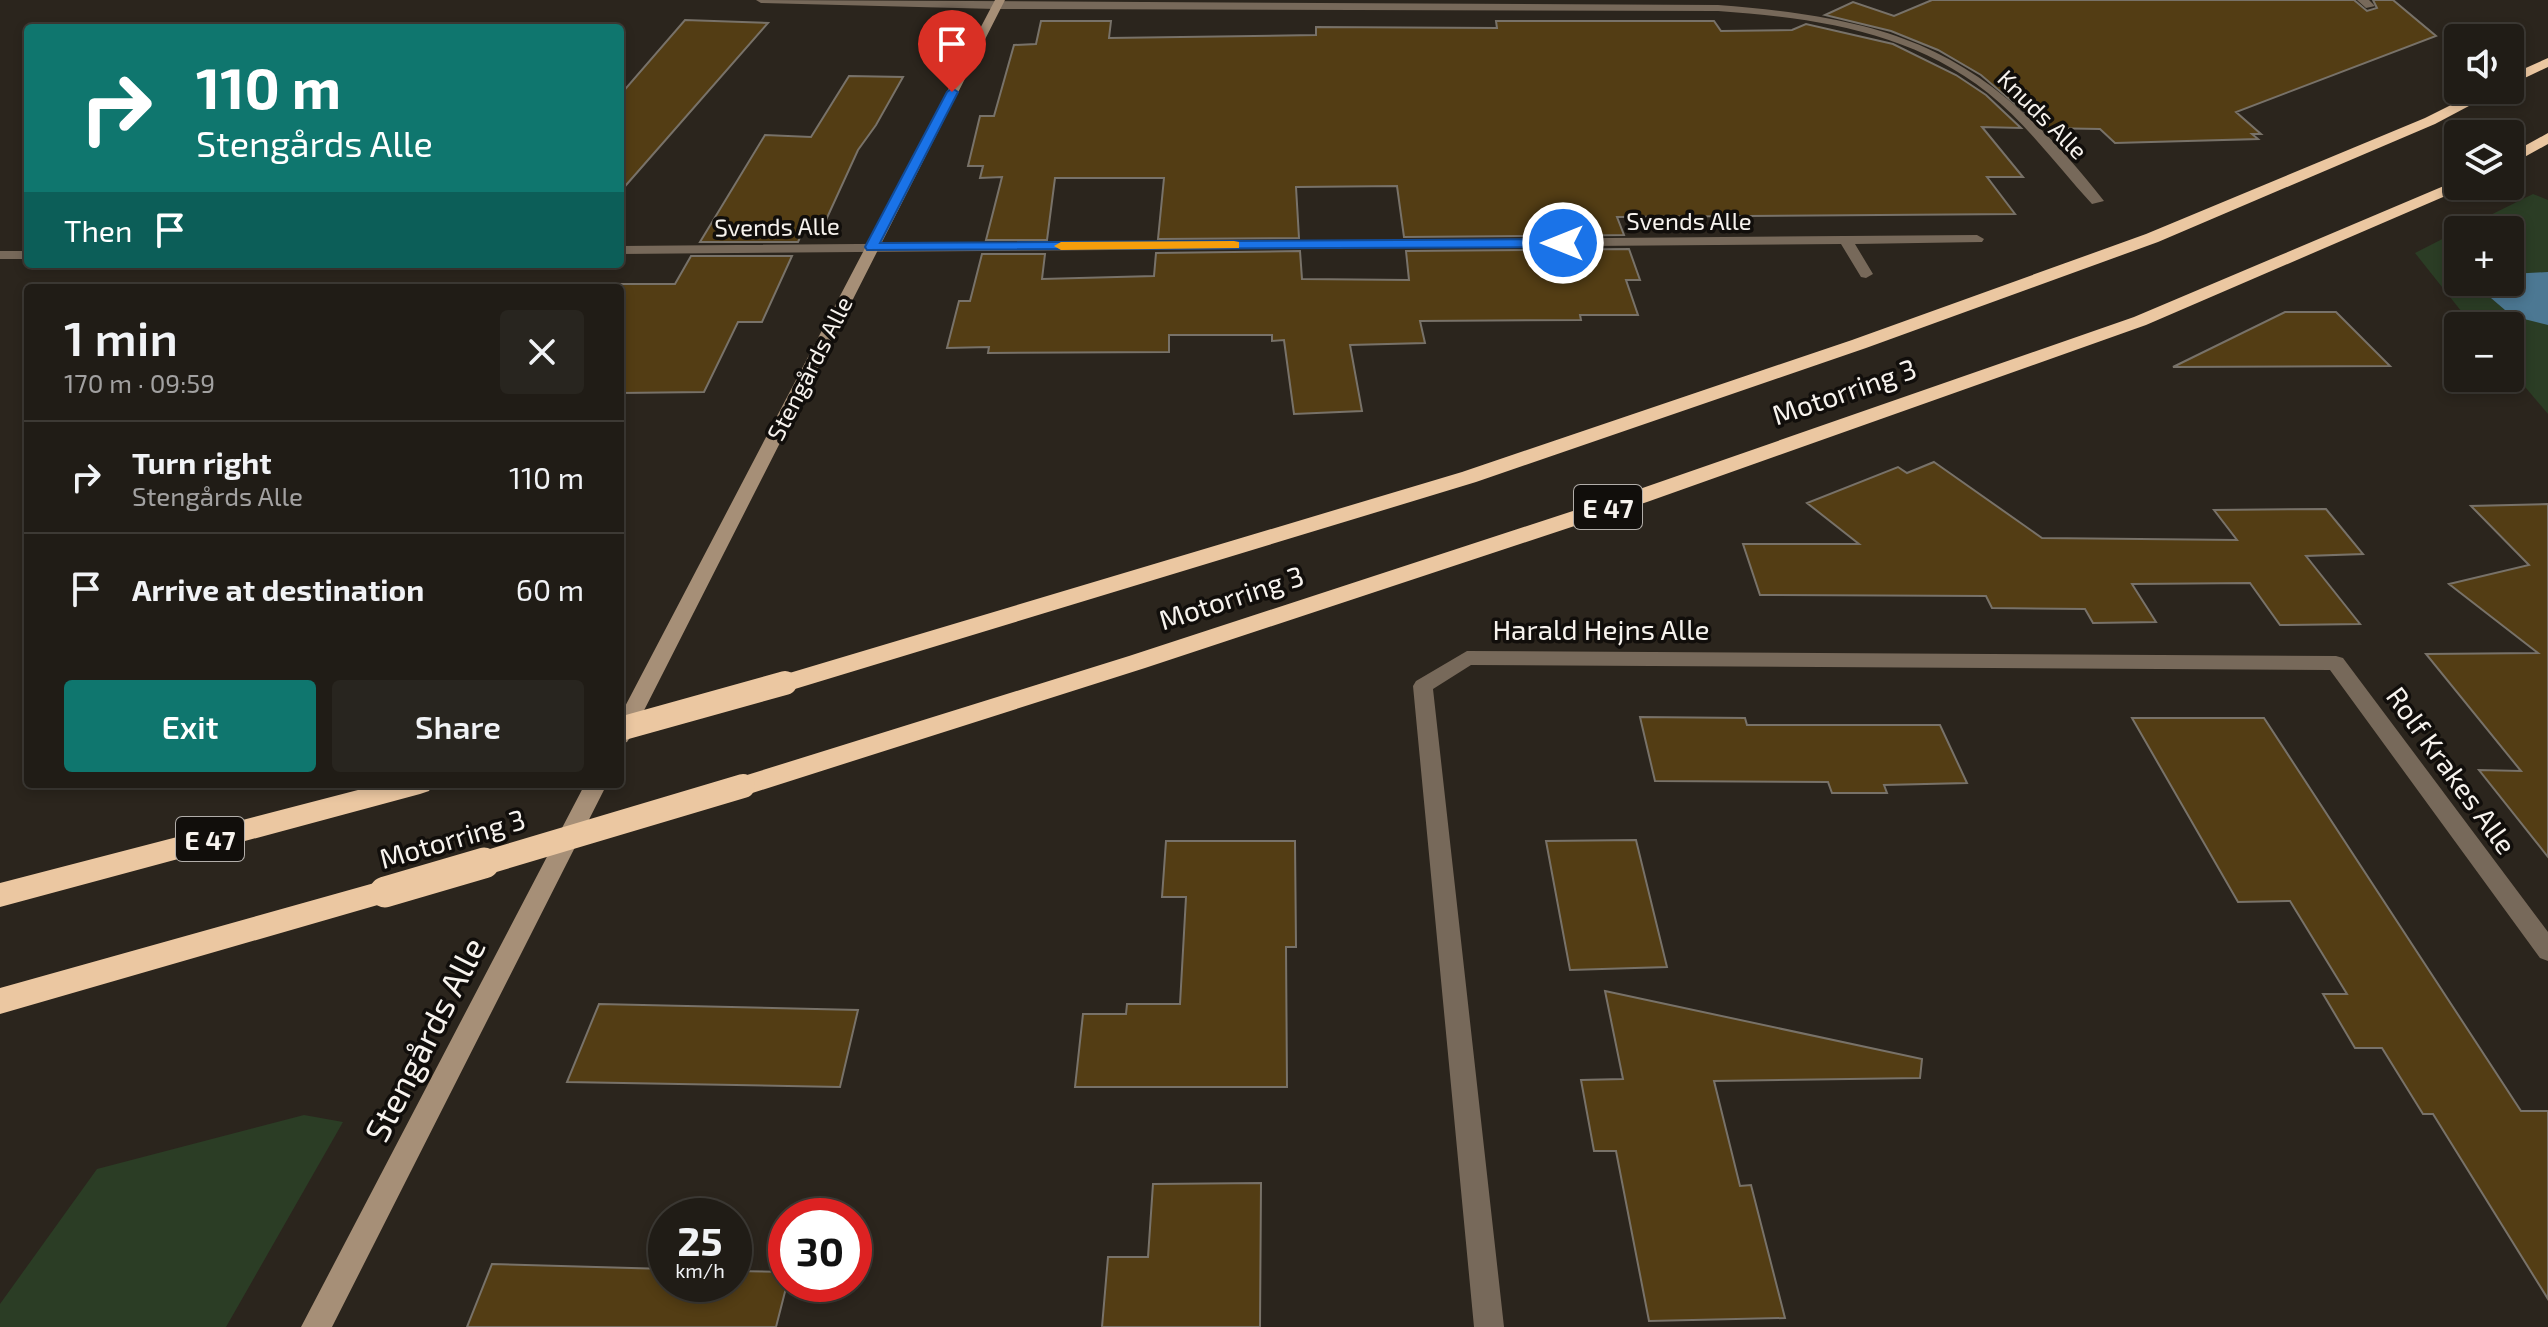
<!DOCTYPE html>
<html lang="en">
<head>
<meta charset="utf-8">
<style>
	:root { --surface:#201c16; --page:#28251f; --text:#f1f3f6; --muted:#a2a1a1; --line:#3d3a35; --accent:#0f766e }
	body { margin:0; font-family:"Exo 2",sans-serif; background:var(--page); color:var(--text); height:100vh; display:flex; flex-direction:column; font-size:30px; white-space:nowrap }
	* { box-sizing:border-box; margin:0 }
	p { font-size:26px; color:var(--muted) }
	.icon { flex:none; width:44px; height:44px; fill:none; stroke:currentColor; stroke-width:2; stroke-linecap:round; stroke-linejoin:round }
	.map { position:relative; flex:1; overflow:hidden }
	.panel { position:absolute; left:24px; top:284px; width:600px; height:504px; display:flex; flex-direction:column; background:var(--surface); border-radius:8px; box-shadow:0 4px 12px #0003,0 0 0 2px var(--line) }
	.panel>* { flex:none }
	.top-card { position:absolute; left:24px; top:24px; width:600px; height:244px; border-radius:8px; box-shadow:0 4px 12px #0003,0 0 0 2px var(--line); background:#0f766e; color:#fff; overflow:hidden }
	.fabs { position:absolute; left:2444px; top:24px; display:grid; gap:16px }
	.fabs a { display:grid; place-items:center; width:80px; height:80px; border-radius:8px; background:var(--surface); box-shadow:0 4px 12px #0003,0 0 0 2px var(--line); font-size:40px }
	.speed { position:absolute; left:648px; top:1198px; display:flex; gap:16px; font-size:40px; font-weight:700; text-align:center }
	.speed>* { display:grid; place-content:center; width:104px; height:104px; border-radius:50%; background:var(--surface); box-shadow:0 4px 12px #0003,0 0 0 2px var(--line); line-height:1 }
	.speed small { font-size:20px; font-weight:400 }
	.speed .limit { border:12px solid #d22; background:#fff; color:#111 }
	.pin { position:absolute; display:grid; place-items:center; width:68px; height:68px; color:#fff; margin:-82px -34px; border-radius:50% 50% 50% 0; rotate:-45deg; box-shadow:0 0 8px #0007 }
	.pin .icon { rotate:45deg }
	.me { position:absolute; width:88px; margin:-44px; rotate:270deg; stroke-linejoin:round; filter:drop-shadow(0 0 6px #0008) }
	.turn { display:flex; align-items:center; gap:28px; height:168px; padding:0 40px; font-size:36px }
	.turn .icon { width:104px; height:104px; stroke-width:2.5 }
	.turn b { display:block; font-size:56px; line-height:68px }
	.then { display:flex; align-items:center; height:76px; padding:0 40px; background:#0003; gap:16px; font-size:30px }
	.round { display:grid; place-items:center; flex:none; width:84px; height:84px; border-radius:8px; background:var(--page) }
	.head { display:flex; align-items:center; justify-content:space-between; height:136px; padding:0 40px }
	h1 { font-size:48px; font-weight:600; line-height:60px }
	.action { display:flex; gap:16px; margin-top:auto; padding:16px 40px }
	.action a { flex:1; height:92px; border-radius:8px; background:var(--accent); color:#fff; font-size:32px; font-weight:600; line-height:92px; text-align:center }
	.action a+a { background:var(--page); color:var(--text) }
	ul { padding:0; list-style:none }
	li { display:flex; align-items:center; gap:24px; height:112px; padding:0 40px; border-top:2px solid var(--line) }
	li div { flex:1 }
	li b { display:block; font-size:30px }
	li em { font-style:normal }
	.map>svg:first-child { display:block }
</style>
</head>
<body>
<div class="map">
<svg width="2548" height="1327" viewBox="0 0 2548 1327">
	<rect width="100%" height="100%" fill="#2b251d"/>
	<path fill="#2b3d25" d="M2533 194 2548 200V414L2510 369V326H2473L2415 253 2458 231V282H2510V230H2460Z
		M304 1115 343 1122 226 1327H0V1304L97 1169Z"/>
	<path fill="#4c7893" d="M2548 272V325L2512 316 2484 292 2496 282H2510V274Z"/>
	<path fill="#533d14" stroke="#787269" stroke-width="2" d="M1932 0H2354L2367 11 2377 8 2373 0H2393L2436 36 2236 112 2261 134H2252L2258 139 2115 143 2100 129 2043 128 1981 75 1938 50 1891 31 1825 15 1853 2 1894 16Z
		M685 20 768 23 620 192V95Z
		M1041 21H1111L1109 38 1316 35V27L1497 28 1496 21H1714L1721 31 1792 30 1806 24 1893 44 1956 75 1986 95 2021 128 1982 127 2023 177H1987L2015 214 1617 217 1624 235 1404 237 1397 186 1296 187 1299 238 1158 239 1164 178H1055L1047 240H986L1002 177 980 178 983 166H968L980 116H994L1014 45 1036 44Z
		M849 76 903 77 876 125 858 150 826 220H808L798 242H700L765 135 811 137Z
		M1629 249 1640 280H1626L1638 315H1580L1581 320 1420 321 1425 343 1350 345 1362 411 1294 414 1284 340 1272 341V335H1169V352L988 353 989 347 947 348 959 301H970L982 254H1045L1042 279 1154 276 1156 253 1300 251 1302 279 1409 280 1406 251Z
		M691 256H792L762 322H738L704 392 620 393V284H675Z
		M2285 312H2336L2390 366 2173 367Z
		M1934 462 2042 538 2237 540 2214 510 2326 509 2363 554 2306 556 2360 624 2280 625 2250 583 2132 584 2156 622 2093 623 2085 609 1992 608 1986 596 1760 595 1743 544H1859L1807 503 1898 467 1907 473Z
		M2548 504V857L2479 770 2521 771 2426 654 2538 653 2449 584 2529 565 2471 506Z
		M1640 717 1745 718 1747 725H1940L1967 783 1884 785 1887 793H1832L1828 782 1655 781Z
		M2132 718H2264L2521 1111H2548V1299L2433 1114H2423L2382 1048H2355L2323 994H2347L2290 901 2238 902Z
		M1636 840 1667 967 1570 970 1546 841Z
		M1166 841H1295L1296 947H1286L1287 1087H1075L1083 1014H1126L1127 1004H1180L1186 897H1162Z
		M1605 991 1922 1059 1920 1078 1714 1081 1740 1186 1751 1185 1785 1318 1649 1321 1616 1151H1594L1581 1080 1623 1079Z
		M599 1004 858 1010 840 1087 567 1082Z
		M1261 1183 1260 1327H1102L1108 1257H1148L1153 1184Z
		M492 1264 666 1269V1284H734V1271L786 1272 787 1284 776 1327H467Z"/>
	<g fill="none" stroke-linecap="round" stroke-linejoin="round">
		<path fill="#77695a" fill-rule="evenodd" d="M756 0 1718 5C1903 19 1987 53 2104 201L2092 204C2058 167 2027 124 1988 93 1910 31 1814 18 1718 11L996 9 761 3Z
			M2357 0H2369L2375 6 2366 8Z
			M1977 235 1984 239 1982 242 1855 244 1873 274 1866 278 1861 277 1841 244 620 254V246Z
			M0 251H28V259H0Z
			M1467 651 2336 656 2343 658 2548 932V961L2540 958 2330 670 1471 665 1433 689 1504 1327H1474L1413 686 1416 681Z"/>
		<path fill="#a68f77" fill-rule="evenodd" d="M995 0H1005L631 736 627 742 620 744V716Z
			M585 784H607L332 1327H301Z"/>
		<path fill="#ebc7a1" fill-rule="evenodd" d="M2548 58V67L2510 85V75Z
			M2481 90H2499L2435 124 2158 242 1866 348 1476 482 785 692 776 689 773 683 776 677 1462 472 1852 340 2146 234 2425 118Z
			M2548 133V144L2510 165V154Z
			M2458 180V186H2465L2464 188 2146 325 1647 502 1145 668 743 796 734 793 730 786 734 779 1129 656 1631 492 2134 317Z
			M381 784H433L429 791 420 794 0 907V883Z
			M385 880 395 884 399 892 395 900 0 1014V988Z"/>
		<path stroke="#ebc7a1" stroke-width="24" d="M620 729 785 683
			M478 865 743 786"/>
		<path stroke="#ebc7a1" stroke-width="31" d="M385 892 484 863"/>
	</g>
	<path fill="#1a73e8" stroke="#114b97" stroke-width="2" d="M952 88 958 92 880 243 1563 239 1570 243 1563 247 867 250 865 247 947 92Z"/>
	<path fill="#f59e0b" d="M1234 241 1239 242V248L1061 250 1054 246 1061 242Z"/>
	<g text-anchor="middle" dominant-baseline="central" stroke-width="7" stroke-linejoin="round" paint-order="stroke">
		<g font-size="24" fill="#f7f3ee" stroke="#110e0b">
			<text transform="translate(2043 114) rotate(45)">Knuds Alle</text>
			<text x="1689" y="220">Svends Alle</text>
			<text transform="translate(777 226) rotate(-1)">Svends Alle</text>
			<text transform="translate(809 368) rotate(-63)">Stengårds Alle</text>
		</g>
		<g fill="#110e0b" stroke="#b2aeaa" stroke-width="2">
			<rect x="1574" y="485" width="68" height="44" rx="6"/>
			<rect x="176" y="817" width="68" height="44" rx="6"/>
		</g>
		<g font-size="26" font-weight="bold" fill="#f7f3ee">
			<text x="1608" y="507">E 47</text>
			<text x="210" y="839">E 47</text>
		</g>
		<g font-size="28" fill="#f7f3ee" stroke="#110e0b">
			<text transform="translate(1844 391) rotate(-19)">Motorring 3</text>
			<text transform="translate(1231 597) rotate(-18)">Motorring 3</text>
			<text x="1601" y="629">Harald Hejns Alle</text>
			<text transform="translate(2452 770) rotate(54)">Rolf Krakes Alle</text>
			<text transform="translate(452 838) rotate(-16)">Motorring 3</text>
		</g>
		<g font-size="34" fill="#f7f3ee" stroke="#110e0b">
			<text transform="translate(424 1039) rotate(-63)">Stengårds Alle</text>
		</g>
	</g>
</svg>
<div class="fabs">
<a><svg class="icon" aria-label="sound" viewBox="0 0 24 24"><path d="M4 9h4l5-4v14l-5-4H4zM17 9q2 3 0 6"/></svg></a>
<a><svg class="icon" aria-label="layers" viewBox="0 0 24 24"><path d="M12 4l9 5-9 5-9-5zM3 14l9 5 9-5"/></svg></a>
<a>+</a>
<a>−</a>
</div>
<div class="speed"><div>25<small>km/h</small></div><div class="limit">30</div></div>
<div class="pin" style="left:952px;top:92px;background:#d93025"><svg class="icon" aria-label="arrive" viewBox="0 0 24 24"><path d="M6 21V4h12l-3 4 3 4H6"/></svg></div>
<svg class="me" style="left:1563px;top:243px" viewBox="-20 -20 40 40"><circle r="17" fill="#1a73e8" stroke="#fff" stroke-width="3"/><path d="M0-11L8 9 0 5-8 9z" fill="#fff"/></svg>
<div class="top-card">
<div class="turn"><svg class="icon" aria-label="right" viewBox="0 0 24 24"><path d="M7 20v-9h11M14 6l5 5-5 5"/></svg><div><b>110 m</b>Stengårds Alle</div></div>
<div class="then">Then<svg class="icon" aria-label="arrive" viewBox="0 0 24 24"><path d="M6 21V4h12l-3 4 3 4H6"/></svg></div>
</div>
<section class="panel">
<div class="head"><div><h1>1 min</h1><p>170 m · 09:59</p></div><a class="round"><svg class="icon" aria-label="close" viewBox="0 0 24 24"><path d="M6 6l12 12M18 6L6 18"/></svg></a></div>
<ul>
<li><svg class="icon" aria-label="right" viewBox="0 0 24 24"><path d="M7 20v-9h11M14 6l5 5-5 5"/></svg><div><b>Turn right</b><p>Stengårds Alle</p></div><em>110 m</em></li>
<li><svg class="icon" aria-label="arrive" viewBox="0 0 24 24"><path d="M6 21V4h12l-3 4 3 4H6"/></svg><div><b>Arrive at destination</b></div><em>60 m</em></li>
</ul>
<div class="action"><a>Exit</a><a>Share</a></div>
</section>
</div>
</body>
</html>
